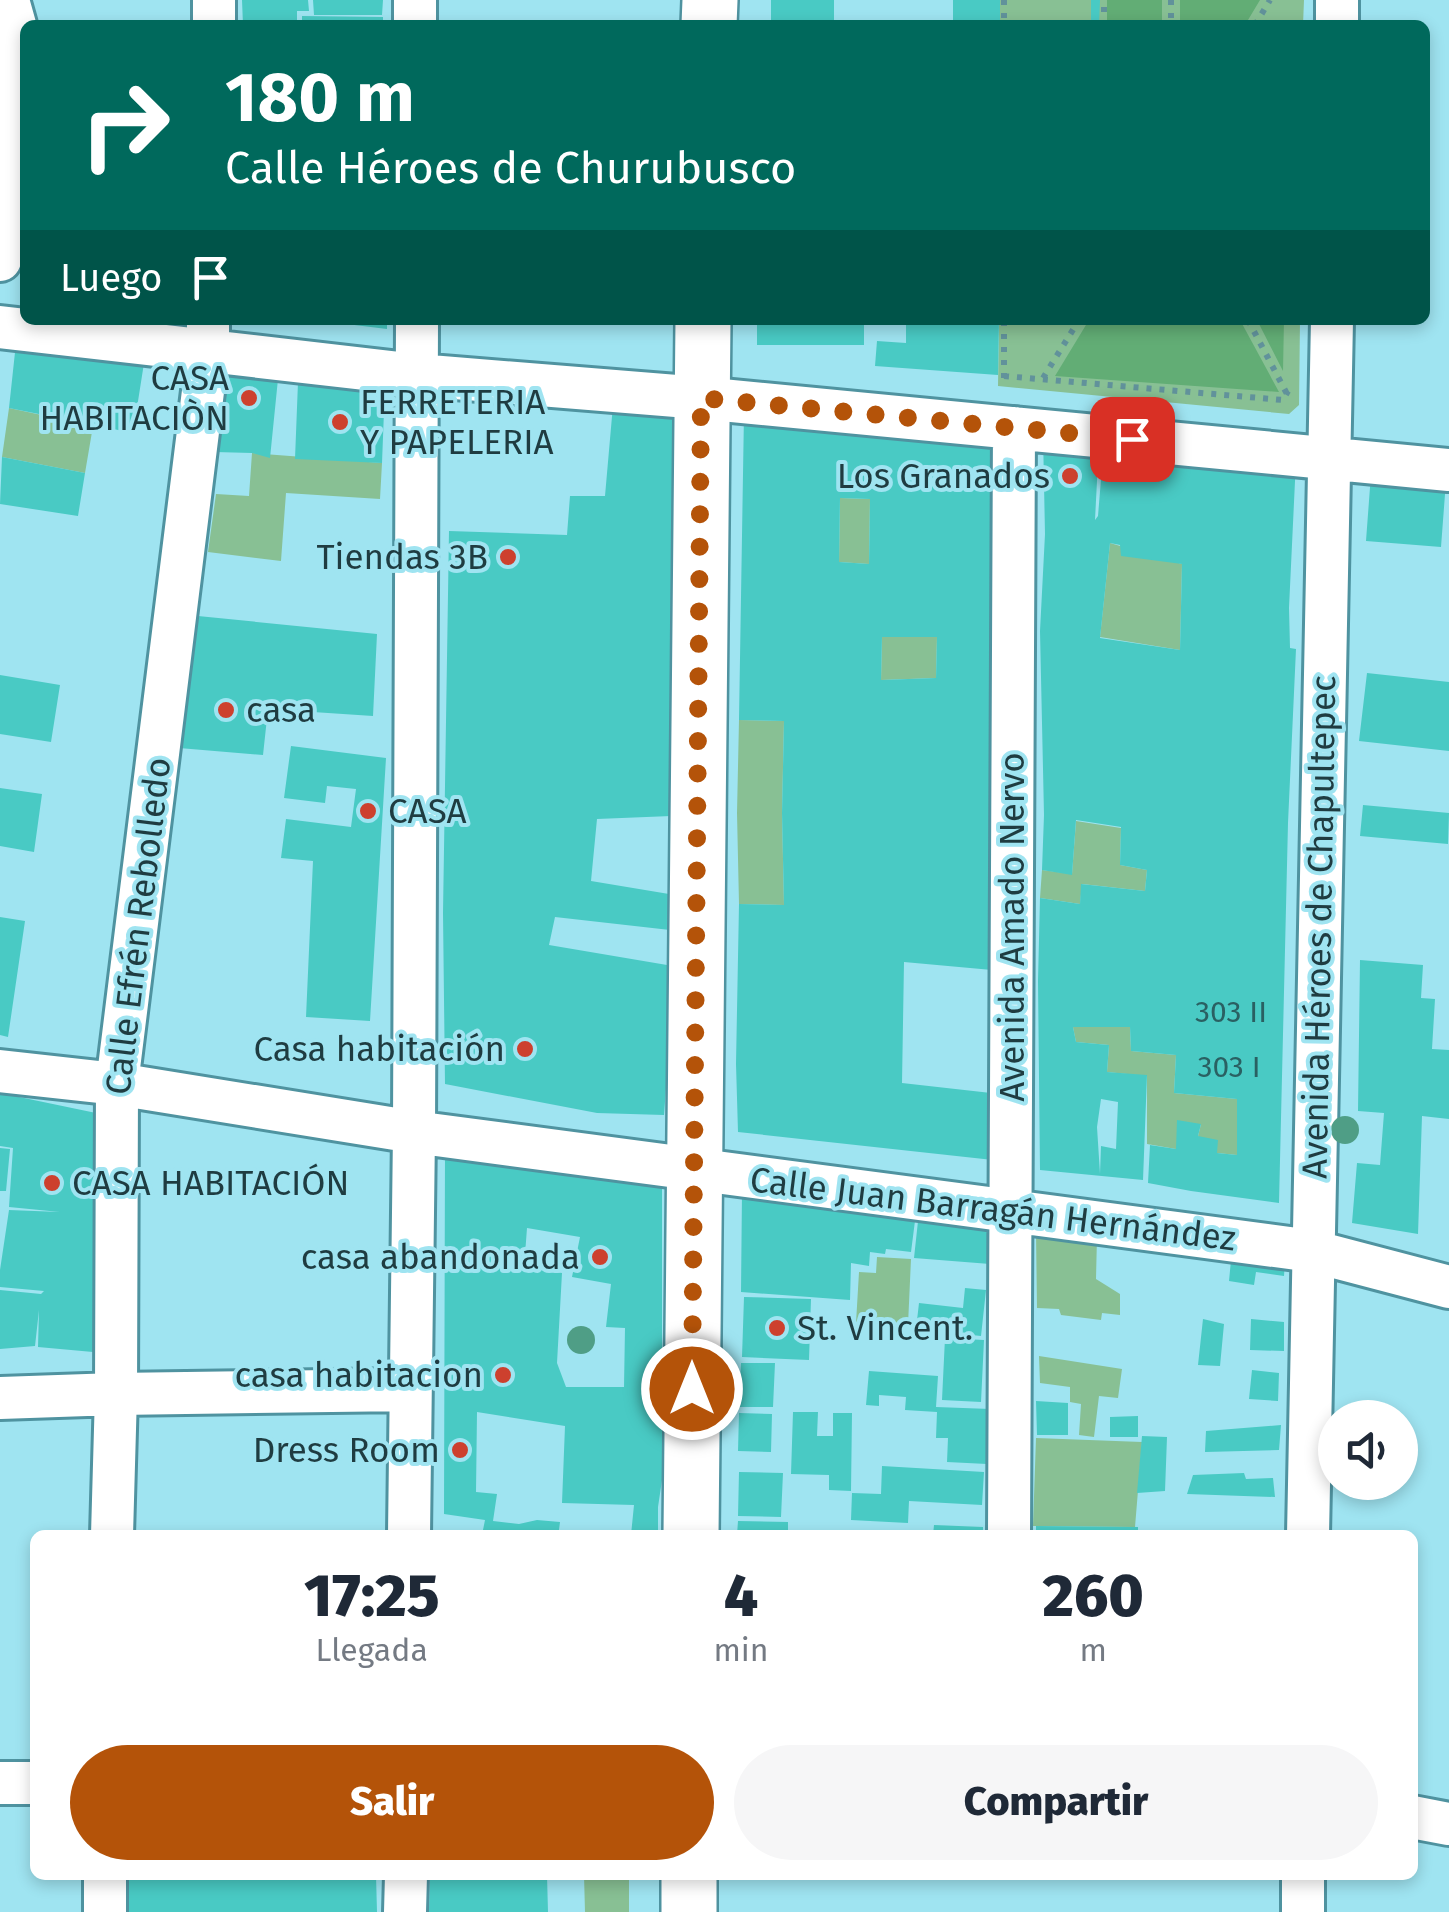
<!DOCTYPE html>
<html lang="es">
<head>
<meta charset="utf-8">
<style>
	:root { --surface:#fff; --page:#f6f6f7; --text:#1f2937; --muted:#747a83; --accent:#b45309 }
	body { margin:0; font-family:"Fira Sans",sans-serif; background:var(--page); color:var(--text); height:100vh; display:flex; flex-direction:column; font-size:38px; white-space:nowrap }
	* { box-sizing:border-box; margin:0 }
	p { font-size:32px; color:var(--muted) }
	.icon { flex:none; width:55px; height:55px; fill:none; stroke:currentColor; stroke-width:2; stroke-linecap:round; stroke-linejoin:round }
	.map { position:relative; flex:1; overflow:hidden }
	.drawer { position:absolute; left:30px; top:1530px; width:1388px; height:350px; display:flex; flex-direction:column; background:var(--surface); border-radius:15px; box-shadow:0 5px 15px #0003 }
	.drawer>* { flex:none }
	.banner { position:absolute; left:20px; top:20px; width:1410px; height:305px; border-radius:15px; box-shadow:0 5px 15px #0003; background:#00695c; color:#fff; overflow:hidden }
	.tools { position:absolute; left:1318px; top:1400px; display:grid; gap:20px }
	.tools a { display:grid; place-items:center; width:100px; height:100px; border-radius:50%; background:var(--surface); box-shadow:0 5px 15px #0003; font-size:50px }
	.pin { position:absolute; display:grid; place-items:center; width:85px; height:85px; color:#fff; margin:-42px; border-radius:20px; box-shadow:0 5px 15px #0006 }
	.me { position:absolute; width:110px; margin:-55px; rotate:0deg; stroke-linejoin:round; filter:drop-shadow(0 0 8px #0008) }
	.turn { display:flex; align-items:center; gap:35px; height:210px; padding:0 40px; font-size:45px }
	.turn .icon { width:130px; height:130px; stroke-width:2.5 }
	.turn b { display:block; font-size:70px; line-height:85px }
	.then { display:flex; align-items:center; height:95px; padding:0 40px; background:#0003; gap:20px; font-size:38px }
	.eta { display:flex; justify-content:space-evenly; align-items:center; height:170px; text-align:center }
	.eta b { font-size:60px; font-weight:800; line-height:70px }
	.primary-button { display:flex; gap:20px; margin-top:auto; padding:20px 40px }
	.primary-button a { flex:1; height:115px; border-radius:60px; background:var(--accent); color:#fff; font-size:40px; font-weight:800; line-height:115px; text-align:center }
	.primary-button a+a { background:var(--page); color:var(--text) }
	.map>svg:first-child { display:block }
</style>
</head>
<body>
<div class="map">
<svg width="1449" height="1912" viewBox="0 0 1449 1912">
	<rect width="100%" height="100%" fill="#9fe4f1"/>
	<path fill="#88c094" d="M1000 0H1304L1303 25H1000Z
		M999 320H1300L1299 405 1289 414 998 386Z
		M9 408 93 426 85 473 2 457Z
		M252 453 382 463 380 499 286 493 281 561 208 552 216 494 249 496Z
		M840 498 870 499 869 564 839 562Z
		M1110 543 1182 564 1180 650 1100 637Z
		M882 637H937L936 678 881 680Z
		M739 720 784 721 782 813 784 905 739 904 737 813Z
		M1076 821 1121 828 1120 865 1147 870 1145 891 1082 884 1080 904 1040 898 1042 870 1072 874Z
		M1073 1027H1130L1131 1051 1176 1055 1174 1093 1237 1099V1155L1217 1153 1198 1136 1201 1124 1176 1149 1147 1144V1076L1107 1072 1109 1045 1076 1042Z
		M1036 1233 1097 1237 1096 1279 1120 1294V1315L1102 1313 1101 1320 1061 1315 1059 1309 1037 1308Z
		M877 1257 911 1259 908 1325 856 1323 859 1272 876 1273Z
		M1039 1356 1122 1369 1118 1398 1099 1396 1094 1437 1079 1435 1081 1404 1070 1402V1387L1040 1383Z
		M1036 1438 1142 1442 1135 1527 1033 1526Z
		M584 1875H629V1912H585Z"/>
	<path fill="#62ad75" d="M1107 0H1162V25H1107Z
		M1180 0H1260L1245 25H1180Z
		M1089 320H1240L1279 392 1055 376Z
		M1257 320H1284L1283 371Z"/>
	<path fill="#49cac4" fill-rule="evenodd" d="M242 0H308L309 11H297V25H243Z
		M313 0H383L382 15H314Z
		M771 0H834V25H771Z
		M953 0H1000V25H953Z
		M1091 0H1100L1099 25H1091Z
		M302 16 383 17V25H302Z
		M330 320H387V329L330 322Z
		M757 320H864V345H757Z
		M906 320H999L998 375 875 366 877 341 906 343Z
		M16 343 144 363 133 433 9 408Z
		M224 373 278 379 270 458 252 453 215 452Z
		M298 382 385 385 382 463 295 459Z
		M613 405 678 411 671 816 597 819 591 881 669 894 670 930 555 917 549 945 667 965 671 1021 664 1115 597 1113 445 1084 443 913 449 531 567 535 570 496H605Z
		M744 413 997 437 992 970 904 962 902 1083 991 1093 993 1160 738 1132 736 1064 739 904 784 905 782 813 784 721 739 720ZM840 498 870 499 869 564 839 562ZM882 637H937L936 678 881 680Z
		M1043 434 1099 442 1095 520 1098 516 1104 443 1296 460 1289 608 1290 648 1296 649 1288 823 1279 1203 1191 1191 1148 1183 1150 1145 1176 1149 1177 1120 1201 1124 1198 1136 1218 1140 1217 1153 1237 1155V1099L1174 1093 1176 1055 1131 1051 1130 1027H1073L1076 1042 1109 1045 1107 1072 1147 1075 1143 1180 1040 1170 1038 981 1040 898 1080 904 1081 884 1145 891 1147 870 1120 865 1121 827 1076 820 1072 875 1042 870 1044 815 1040 631 1045 534ZM1110 543 1120 545 1121 556 1182 564 1180 650 1100 638ZM1101 1099 1118 1102 1116 1149 1101 1146 1100 1174 1097 1127Z
		M2 457 85 473 78 516 0 504Z
		M1371 474 1446 481 1441 547 1366 541Z
		M198 616 377 634 373 716 268 709 263 755 179 748Z
		M1367 673 1449 682V751L1359 741Z
		M0 675 60 685 51 742 0 734Z
		M291 746 386 758 370 1021 306 1017 313 861 281 858 286 819 351 827 356 789 327 786 325 803 284 798Z
		M0 788 42 794 34 852 0 846Z
		M1363 805 1449 813 1448 844 1360 836Z
		M0 917 25 921 8 1037 0 1035Z
		M1360 960 1423 965 1421 998 1435 999 1432 1049 1449 1050V1119L1422 1116 1418 1234 1352 1223 1357 1163 1380 1165 1384 1113 1358 1111Z
		M0 1093 96 1113 93 1352 38 1347 39 1310 35 1346 0 1349V1290L41 1294 44 1291 0 1287V1270L9 1210 60 1212 9 1207 13 1148 0 1146Z
		M0 1148 10 1149 6 1191H0Z
		M445 1153 662 1186V1480L658 1507V1535H631L634 1505 562 1503 565 1426 477 1412 476 1492 497 1494 493 1521 519 1524 537 1520 560 1522 559 1530 588 1532V1535H482L485 1520 444 1514ZM527 1228 580 1237 572 1277 611 1284 606 1327 625 1328 624 1387H566L557 1363 562 1273 524 1268Z
		M742 1192 916 1213 911 1252 886 1249 885 1254 870 1252 869 1266 851 1263 850 1300 741 1292Z
		M919 1212 995 1219 990 1264 914 1258Z
		M1232 1250 1285 1260 1284 1276 1256 1272 1254 1285 1229 1281Z
		M965 1288 986 1290 981 1336 916 1329 919 1303 963 1308Z
		M744 1297 811 1299 809 1360 742 1357Z
		M1203 1319 1224 1324 1220 1366 1198 1365Z
		M1251 1319 1284 1322V1351L1250 1350Z
		M945 1338 984 1340 981 1402 942 1400Z
		M741 1363H775L773 1407H739Z
		M1252 1370 1279 1373 1278 1401 1249 1399Z
		M869 1371 938 1376 936 1407 990 1409 987 1464 947 1462 948 1438H936L937 1412 905 1410 906 1397 879 1395V1406L866 1405Z
		M1036 1401 1068 1403V1435H1037Z
		M793 1412H818L817 1436H833V1413H852L851 1491 829 1490V1475L791 1474Z
		M739 1413 772 1414 771 1452 738 1451Z
		M1138 1416V1437H1110V1417Z
		M1281 1425 1279 1450 1205 1452 1206 1431Z
		M1142 1436 1167 1437 1165 1491 1137 1493Z
		M882 1466 984 1472 982 1505 909 1501 908 1523 851 1520 852 1493 881 1494Z
		M739 1472 783 1473 781 1517 738 1516Z
		M1244 1473 1246 1479 1273 1478 1275 1497 1187 1494 1193 1475Z
		M738 1521 788 1522V1535H737Z
		M934 1525 983 1527V1535H933Z
		M1036 1526 1138 1527V1535H1036Z
		M113 1875H376L377 1912H113Z
		M430 1875H547L548 1912H429Z"/>
	<g fill="none" stroke-linecap="round" stroke-linejoin="round">
		<defs>
			<path id="minor" d="M415 0V25
				M214 25V0
				M1337 25V0
				M0 260 21 106 15 25 8 0
				M0 327 417 375 701 398 1449 470
				M0 1071 117 1084 414 1132 1312 1251 1449 1287
				M0 1398 116 1394 409 1390
				M112 1535 116 1394 117 1084 208 351V320
				M409 1535 414 1132 417 320
				M1009 1535 1014 428
				M1308 1535 1332 320
				M0 1783H35
				M1412 1817 1449 1824
				M105 1875V1912
				M405 1912 406 1875
				M1303 1912V1875"/>
			<path id="primary" d="M709 25 710 0
				M691 1535 703 320
				M689 1912V1875"/>
		</defs>
		<use href="#minor" stroke="#4f93a0" stroke-width="48"/>
		<use href="#primary" stroke="#4f93a0" stroke-width="60"/>
		<path stroke="#61929b" stroke-width="6" stroke-dasharray="5 8" stroke-linecap="butt" d="M1004 0V25
			M1171 0V25
			M1104 25V0
			M1255 25 1270 0
			M1248 320 1287 394
			M1004 376 1283 400 1288 391
			M1004 378V320
			M1043 378 1079 320"/>
		<use href="#minor" stroke="#fff" stroke-width="42"/>
		<use href="#primary" stroke="#fff" stroke-width="55"/>
	</g>
	<g fill="#4f9e86">
		<circle cx="1345" cy="1130" r="14"/>
		<circle cx="581" cy="1340" r="14"/>
	</g>
	<g fill="none" stroke-linecap="round" stroke-linejoin="round">
		<path stroke="#b45309" stroke-width="18" stroke-dasharray="0 32.4" d="M692 1389 701 398 1132 439"/>
	</g>
	<g fill="#cd402e" stroke="#9fe4f1" stroke-width="4">
		<circle cx="249" cy="398" r="10"/>
		<circle cx="340" cy="422" r="10"/>
		<circle cx="1070" cy="476" r="10"/>
		<circle cx="508" cy="557" r="10"/>
		<circle cx="226" cy="710" r="10"/>
		<circle cx="368" cy="811" r="10"/>
		<circle cx="525" cy="1049" r="10"/>
		<circle cx="52" cy="1183" r="10"/>
		<circle cx="600" cy="1257" r="10"/>
		<circle cx="777" cy="1328" r="10"/>
		<circle cx="503" cy="1375" r="10"/>
		<circle cx="460" cy="1450" r="10"/>
	</g>
	<g text-anchor="middle" dominant-baseline="central" stroke-width="8" stroke-linejoin="round" paint-order="stroke">
		<g font-size="30" fill="#2a6062">
			<text x="1231" y="1012">303 II</text>
			<text x="1229" y="1067">303 I</text>
		</g>
		<g font-size="35" fill="#1f3c41" stroke="#9fe4f1" text-anchor="end">
			<text x="229" y="378">CASA<tspan x="229" dy="40">HABITACIÒN</tspan></text>
			<text x="360" y="402" text-anchor="start">FERRETERIA<tspan x="360" dy="40">Y PAPELERIA</tspan></text>
			<text x="1050" y="476">Los Granados</text>
			<text x="488" y="557">Tiendas 3B</text>
			<text x="246" y="710" text-anchor="start">casa</text>
			<text x="388" y="811" text-anchor="start">CASA</text>
			<text x="505" y="1049">Casa habitación</text>
			<text x="72" y="1183" text-anchor="start">CASA HABITACIÓN</text>
			<text x="580" y="1257">casa abandonada</text>
			<text x="797" y="1328" text-anchor="start">St. Vincent.</text>
			<text x="483" y="1375">casa habitacion</text>
			<text x="440" y="1450">Dress Room</text>
		</g>
		<g font-size="35" fill="#1f3c41" stroke="#9fe4f1">
			<text transform="translate(138 926) rotate(-83)">Calle Efrén Rebolledo</text>
			<text transform="translate(1012 927) rotate(-90)">Avenida Amado Nervo</text>
			<text transform="translate(1319 927) rotate(-89)">Avenida Héroes de Chapultepec</text>
			<text transform="translate(993 1209) rotate(7)">Calle Juan Barragán Hernández</text>
		</g>
	</g>
</svg>
<div class="tools">
<a><svg class="icon" aria-label="sound" viewBox="0 0 24 24"><path d="M4 9h4l5-4v14l-5-4H4zM17 9q2 3 0 6"/></svg></a>
</div>
<div class="pin" style="left:1132px;top:439px;background:#d93025"><svg class="icon" aria-label="arrive" viewBox="0 0 24 24"><path d="M6 21V4h12l-3 4 3 4H6"/></svg></div>
<svg class="me" style="left:692px;top:1389px" viewBox="-20 -20 40 40"><circle r="17" fill="#b45309" stroke="#fff" stroke-width="3"/><path d="M0-11L8 9 0 5-8 9z" fill="#fff"/></svg>
<div class="banner">
<div class="turn"><svg class="icon" aria-label="right" viewBox="0 0 24 24"><path d="M7 20v-9h11M14 6l5 5-5 5"/></svg><div><b>180 m</b>Calle Héroes de Churubusco</div></div>
<div class="then">Luego<svg class="icon" aria-label="arrive" viewBox="0 0 24 24"><path d="M6 21V4h12l-3 4 3 4H6"/></svg></div>
</div>
<section class="drawer">
<div class="eta">
<div><b>17:25</b><p>Llegada</p></div>
<div><b>4</b><p>min</p></div>
<div><b>260</b><p>m</p></div>
</div>
<div class="primary-button"><a>Salir</a><a>Compartir</a></div>
</section>
</div>
</body>
</html>
